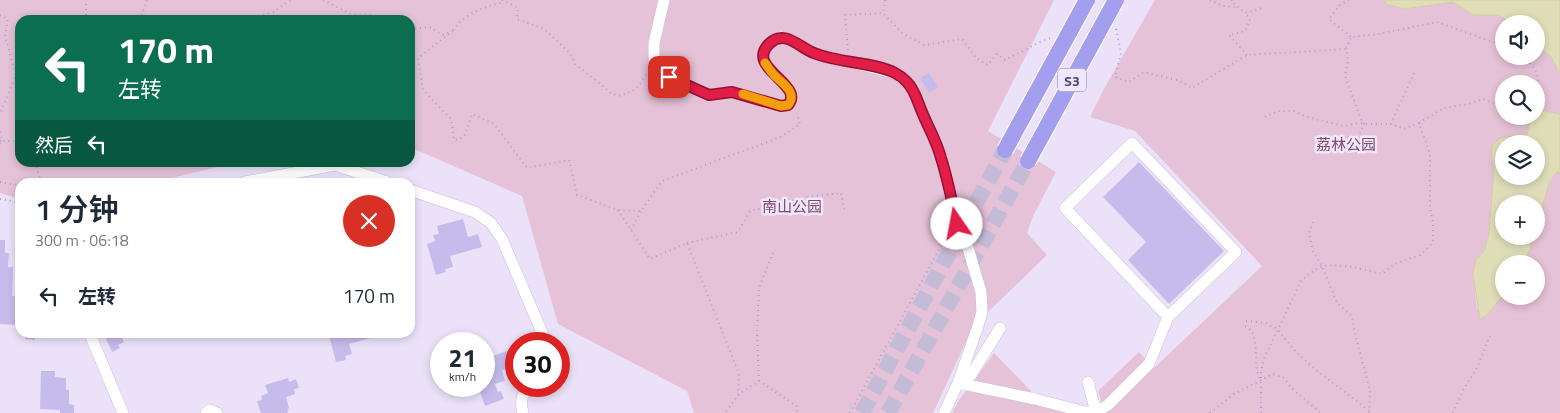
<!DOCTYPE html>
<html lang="zh">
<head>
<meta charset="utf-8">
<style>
	:root { --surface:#fff; --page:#f6f6f7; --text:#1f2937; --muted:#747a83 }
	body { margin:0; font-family:"Titillium Web","Noto Sans SC",sans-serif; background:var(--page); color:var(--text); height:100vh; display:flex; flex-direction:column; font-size:19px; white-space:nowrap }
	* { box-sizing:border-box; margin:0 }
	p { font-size:16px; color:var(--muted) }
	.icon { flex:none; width:28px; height:28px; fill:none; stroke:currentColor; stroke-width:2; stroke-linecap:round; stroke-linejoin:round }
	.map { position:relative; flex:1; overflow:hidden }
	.sheet { position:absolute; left:15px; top:178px; width:400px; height:160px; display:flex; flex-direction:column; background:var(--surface); border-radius:15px; box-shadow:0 2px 8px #0003 }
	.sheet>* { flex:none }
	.banner { position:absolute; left:15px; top:15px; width:400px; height:152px; border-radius:15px; box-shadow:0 2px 8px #0003; background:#0b6e4f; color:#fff; overflow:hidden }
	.buttons { position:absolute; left:1495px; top:15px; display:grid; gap:10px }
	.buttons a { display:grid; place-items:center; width:50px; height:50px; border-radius:50%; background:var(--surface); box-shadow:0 2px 8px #0003; font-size:25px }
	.speed { position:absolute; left:430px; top:332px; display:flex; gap:10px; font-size:25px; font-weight:700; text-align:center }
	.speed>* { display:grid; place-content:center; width:65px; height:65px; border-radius:50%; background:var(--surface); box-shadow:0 2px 8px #0003; line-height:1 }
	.speed small { font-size:12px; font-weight:400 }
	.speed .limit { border:8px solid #d22; background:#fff; color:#111 }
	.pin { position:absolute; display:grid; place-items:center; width:42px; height:42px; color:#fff; margin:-21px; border-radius:10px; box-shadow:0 2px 8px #0006 }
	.me { position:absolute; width:55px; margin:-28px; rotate:348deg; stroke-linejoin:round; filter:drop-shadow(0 0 4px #0008) }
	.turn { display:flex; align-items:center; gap:18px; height:105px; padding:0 20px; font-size:22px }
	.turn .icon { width:65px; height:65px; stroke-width:2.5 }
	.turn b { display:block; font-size:35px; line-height:42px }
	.then { display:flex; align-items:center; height:48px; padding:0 20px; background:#0003; gap:10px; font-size:19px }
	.round { display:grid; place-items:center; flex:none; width:52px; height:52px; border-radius:26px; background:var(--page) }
	.overview { display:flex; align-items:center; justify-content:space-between; height:85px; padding:0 20px }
	h1 { font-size:30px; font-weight:600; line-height:38px }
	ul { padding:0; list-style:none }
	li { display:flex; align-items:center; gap:15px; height:65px; padding:0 20px }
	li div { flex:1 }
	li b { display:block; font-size:19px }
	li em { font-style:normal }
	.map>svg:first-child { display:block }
</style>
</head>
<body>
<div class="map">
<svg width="1560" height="413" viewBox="0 0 1560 413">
	<rect width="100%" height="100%" fill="#ebe2f9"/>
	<path fill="#e5c2d7" d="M0 0H1054L988 131 1056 172 1033 216 1027 233 1047 255 991 309 969 335 933 413H694L687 391 558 324 522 196 410 147V20H20V162L234 163 155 182H20V199L0 193Z
		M1155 0H1384L1386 4 1453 2 1473 15H1498L1514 24H1504V56H1536V44L1552 58 1560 74V114L1536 109V84H1504V116H1531L1527 134 1500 138 1491 154 1494 168 1489 234 1484 252 1476 260 1473 273 1477 309 1504 294V296H1536V264H1522L1530 249 1534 236H1536C1536 219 1545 185 1557 172H1560V413H1105L1098 391 1139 352 1154 368 1262 266 1135 131 1090 117 1106 85Z
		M994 353 1031 391 1032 402 1076 413H952L959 400Z"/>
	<path fill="#e0deb9" stroke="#d1cfa0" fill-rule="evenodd" d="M1384 0H1560V74L1552 58 1536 44V24H1514L1498 15H1473L1453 2 1404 9 1386 4Z
		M1536 109 1560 114V172H1557L1550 180 1536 228V204H1504V236H1534L1530 249 1522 264H1504V294L1487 315 1480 319 1473 273 1476 260 1484 251 1489 234 1494 168 1491 154 1493 145 1500 138 1527 134 1531 116H1536ZM1504 144H1536V176H1504Z"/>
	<path fill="#c6bcec" d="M929 73 938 87 929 93 920 78Z
		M1139 162 1224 251 1169 304 1128 260 1146 242 1103 197Z
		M463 219 468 237 478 234 482 247 450 256 453 267 445 269 446 272 436 275 427 244 435 241 433 235 439 234 437 226Z
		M0 240H5V253H9L8 267H13L12 296H20V325L0 324Z
		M25 332H35V340L25 339Z
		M103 332H129L121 336 124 342 118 345 120 348 112 352Z
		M328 332H381V335L349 344 352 354 345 356 346 360 336 362Z
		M516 348V365L502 370 505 381 495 384 498 392 501 391 504 399 485 406 478 386H484V359Z
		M41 371H55V377L66 378V390H69V404L74 405V413H60V410L40 409Z
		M288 378 289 382 296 379 299 388 294 389 295 394 286 397 289 408 287 413H261L257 401 262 400 261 396 268 393 265 385Z"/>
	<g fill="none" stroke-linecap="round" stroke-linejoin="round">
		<path stroke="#c4bcd6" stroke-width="16" stroke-dasharray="16 8" stroke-linecap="butt" d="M862 413 1005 150
			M888 413 1028 161"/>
		<defs>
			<path id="minor" d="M664 0 654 43V64L669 77 709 95 732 92 781 106 788 105 790 102 791 96 788 87 774 75 764 61V52L768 45 772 41 781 37 791 40 813 53 894 73 908 82 914 93 941 156 957 224 968 248 981 292 982 312 977 329 958 383 944 413
				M245 182 335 165 387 182
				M410 190 475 212 491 223 502 239 547 344
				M89 332 123 413
				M1088 382 1096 412
				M958 383 1035 399 1085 412H1096L1108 405 1149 364 1168 317 1236 252 1132 143 1065 208 1168 317
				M958 383 971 375 1000 328
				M206 413 210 410 217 413
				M523 413C520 401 521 392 533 386"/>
		</defs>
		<use href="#minor" stroke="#c7bfdc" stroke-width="12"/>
		<path stroke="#a9a0d0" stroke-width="2" stroke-dasharray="1 4" stroke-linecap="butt" d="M323 0 351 14 374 15 381 20
			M502 0 518 8 517 19 544 29 569 52 576 65 598 82 612 94 621 96 636 89 648 72
			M885 0 883 13 902 33 924 45 962 39 976 58 988 65 997 54 1005 60 1042 41 1051 38
			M1210 0 1223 6 1237 7
			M1232 0 1231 1 1245 13
			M1349 0 1340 5 1329 19 1351 37
			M0 15 8 19 5 36 16 75 0 114
			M86 20V0
			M140 20 147 0
			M249 20 273 12 291 0
			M410 29 429 27 443 35 449 32
			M1116 29 1121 53 1115 77 1129 82 1144 72 1180 81 1192 88 1247 55 1346 49
			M453 30C466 12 483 8 504 2
			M453 31 418 58 423 90 451 119 454 140 464 137 472 114 494 124 527 168 569 160 577 195 618 210 641 211 662 181 781 137 800 124 797 113
			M848 50 845 15 883 13
			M1247 55 1229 35 1245 31 1250 19 1245 13 1262 8
			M1522 56C1532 64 1543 76 1536 88
			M1265 117 1278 111H1294L1307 117 1344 126 1359 123 1364 124H1391
			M1419 123 1444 108 1469 104 1483 99 1500 106H1504
			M0 132 2 141H0
			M0 144 2 141H13L20 144
			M1356 153 1359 136 1364 124 1360 117 1345 76 1348 60 1346 49 1351 37 1379 34 1437 22 1504 46
			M35 162 41 181 39 182
			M0 182 20 186
			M0 199 12 201 20 204
			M618 210 650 259 687 243 739 374 738 395 725 413
			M1313 222 1309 233 1313 251 1322 266 1337 303 1352 316 1355 334 1370 390 1369 413
			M631 230 641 211
			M687 243 738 232 750 211 808 197 841 193 845 212
			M1246 321 1266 323 1277 329 1297 353 1316 370 1372 413
			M1245 326C1263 336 1251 362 1260 379
			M759 381 757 332 759 288 773 253
			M738 395 759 381 797 406V413
			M850 413 948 233
			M1210 413 1234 394 1273 374 1284 378 1291 388 1321 413
			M1261 413V373L1263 361 1301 281 1310 273 1322 266 1333 265 1353 267 1382 274 1394 264 1420 255 1430 246 1433 240V223L1430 207V154L1419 123 1404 129 1391 124 1414 73
			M1453 413 1464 388 1476 370 1490 336"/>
		<use href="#minor" stroke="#fff" stroke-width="11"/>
		<defs>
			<path id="highway-bridge" d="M1005 150 1087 0
				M1028 161 1116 0"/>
		</defs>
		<use href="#highway-bridge" stroke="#fff" stroke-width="18" stroke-linecap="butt"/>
		<use href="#highway-bridge" stroke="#a39eee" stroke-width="16"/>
	</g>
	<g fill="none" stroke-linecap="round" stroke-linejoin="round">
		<defs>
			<path id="route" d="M669 77 709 95 732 92 781 106 788 105C806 84 743 68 770 43 785 29 800 48 814 53 838 63 874 62 895 73 899 75 904 79 907 82 915 90 918 103 922 112 928 127 937 142 941 158 948 180 952 202 957 224"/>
		</defs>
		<use href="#route" stroke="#92132f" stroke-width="12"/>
		<use href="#route" stroke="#e11d48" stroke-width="9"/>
		<path stroke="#f59e0b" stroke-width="9" d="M743 94 781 106 788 105C798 93 783 84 775 76 771 72 768 67 765 63"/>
	</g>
	<g text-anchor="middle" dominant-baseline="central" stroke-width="5" stroke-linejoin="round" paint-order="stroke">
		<rect fill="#f0e7fd" stroke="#817a99" stroke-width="1" x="1058" y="68.5" width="28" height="23" rx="4"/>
		<g font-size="14" font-weight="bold" fill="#514b6e">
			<text x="1072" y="80">S3</text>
		</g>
		<g font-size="15" fill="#7e4b64" stroke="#f0e7fd">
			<text x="1346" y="144">荔林公园</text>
			<text x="792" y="206">南山公园</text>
		</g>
	</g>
</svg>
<div class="buttons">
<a><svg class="icon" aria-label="sound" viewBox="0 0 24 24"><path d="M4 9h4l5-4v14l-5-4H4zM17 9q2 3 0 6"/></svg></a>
<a><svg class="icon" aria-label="search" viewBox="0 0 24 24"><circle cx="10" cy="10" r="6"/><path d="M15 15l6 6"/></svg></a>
<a><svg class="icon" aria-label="layers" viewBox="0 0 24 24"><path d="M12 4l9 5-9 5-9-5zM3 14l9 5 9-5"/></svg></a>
<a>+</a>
<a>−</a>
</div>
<div class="speed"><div>21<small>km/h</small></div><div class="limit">30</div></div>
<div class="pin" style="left:669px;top:77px;background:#d93025"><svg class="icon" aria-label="arrive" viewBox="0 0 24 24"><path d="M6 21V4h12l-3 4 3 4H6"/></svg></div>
<svg class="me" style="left:957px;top:224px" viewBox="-20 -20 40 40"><circle r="19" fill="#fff"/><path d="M0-13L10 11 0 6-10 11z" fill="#e11d48"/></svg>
<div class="banner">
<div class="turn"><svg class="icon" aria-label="left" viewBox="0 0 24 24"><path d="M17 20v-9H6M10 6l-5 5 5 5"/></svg><div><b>170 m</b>左转</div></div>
<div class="then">然后<svg class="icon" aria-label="left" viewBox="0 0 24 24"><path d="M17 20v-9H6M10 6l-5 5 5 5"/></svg></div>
</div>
<section class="sheet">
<div class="overview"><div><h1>1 分钟</h1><p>300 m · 06:18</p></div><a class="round" style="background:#d93025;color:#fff"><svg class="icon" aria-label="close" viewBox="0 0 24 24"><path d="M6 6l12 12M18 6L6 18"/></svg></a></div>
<ul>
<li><svg class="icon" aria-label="left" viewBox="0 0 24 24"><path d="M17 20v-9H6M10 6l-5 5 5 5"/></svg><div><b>左转</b></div><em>170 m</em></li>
</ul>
</section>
</div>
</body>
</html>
